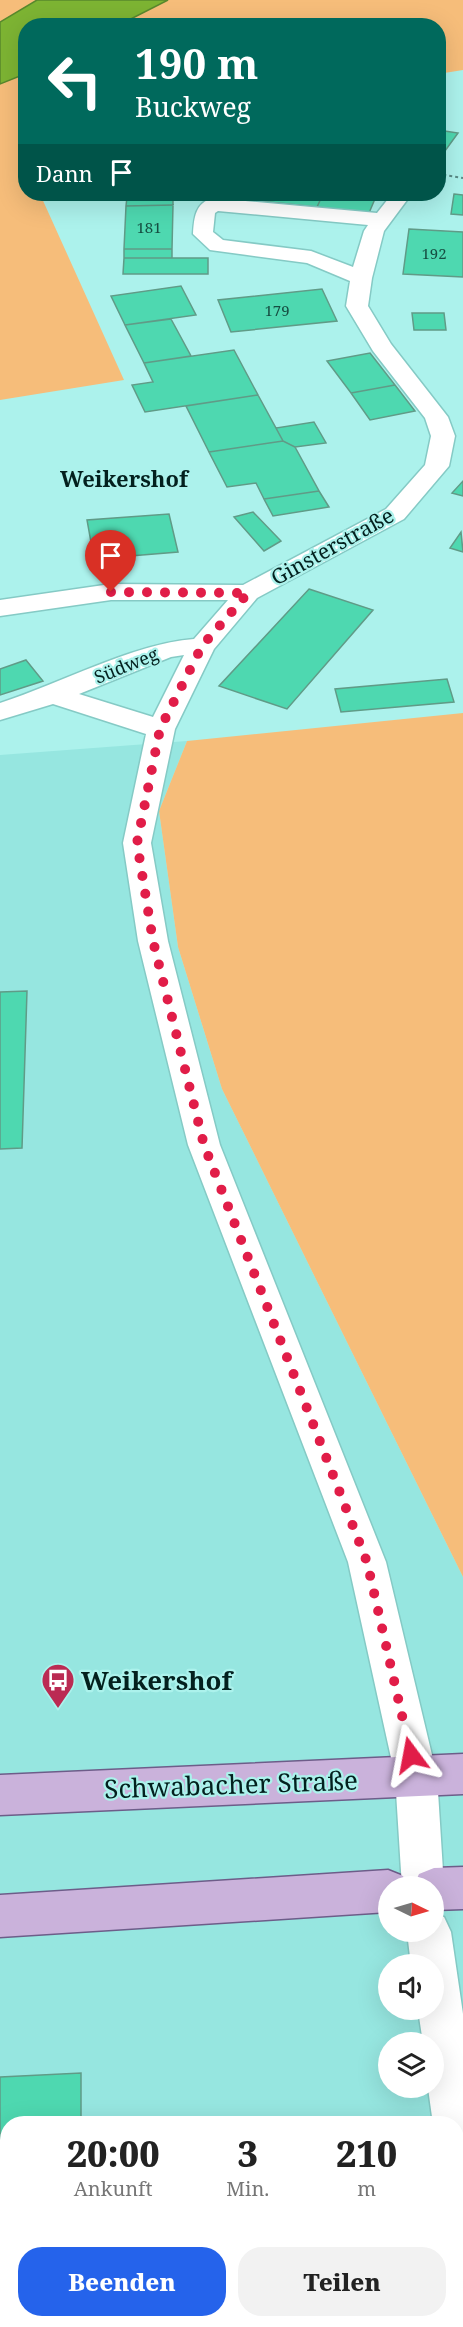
<!DOCTYPE html>
<html lang="de">
<head>
<meta charset="utf-8">
<style>
	:root { --surface:#fff; --page:#f2f2f2; --text:#222; --muted:#767676; --accent:#2563eb }
	body { margin:0; font-family:"Noto Serif",serif; background:var(--page); color:var(--text); height:100vh; display:flex; flex-direction:column; font-size:22px; white-space:nowrap }
	* { box-sizing:border-box; margin:0 }
	p { font-size:20px; color:var(--muted) }
	.icon { flex:none; width:33px; height:33px; fill:none; stroke:currentColor; stroke-width:2; stroke-linecap:round; stroke-linejoin:round }
	.map { position:relative; flex:1; overflow:hidden }
	.sheet { position:absolute; left:0px; top:2116px; width:464px; height:212px; display:flex; flex-direction:column; background:var(--surface); border-radius:24px 24px 0 0; box-shadow:0 6px 24px #0002 }
	.sheet>* { flex:none }
	.banner { position:absolute; left:18px; top:18px; width:428px; height:183px; border-radius:24px; box-shadow:0 6px 24px #0002; background:#00695c; color:#fff; overflow:hidden }
	.needle { width:39px; rotate:95deg }
	.controls { position:absolute; left:378px; top:1876px; display:grid; gap:12px }
	.controls a { display:grid; place-items:center; width:66px; height:66px; border-radius:50%; background:var(--surface); box-shadow:0 6px 24px #0002; font-size:30px }
	.pin { position:absolute; display:grid; place-items:center; width:51px; height:51px; color:#fff; margin:-62px -26px; border-radius:50% 50% 50% 0; rotate:-45deg; box-shadow:0 0 6px #0007 }
	.pin .icon { rotate:45deg }
	.me { position:absolute; width:66px; margin:-33px; rotate:347deg; stroke-linejoin:round; filter:drop-shadow(0 0 4px #0008) }
	.turn { display:flex; align-items:center; gap:21px; height:126px; padding:0 18px; font-size:27px }
	.turn .icon { width:78px; height:78px; stroke-width:2.5 }
	.turn b { display:block; font-size:42px; line-height:51px }
	.then { display:flex; align-items:center; height:57px; padding:0 18px; background:#0003; gap:12px; font-size:22px }
	.eta { display:flex; justify-content:space-evenly; align-items:center; height:102px; text-align:center }
	.eta b { font-size:36px; font-weight:800; line-height:42px }
	.cta { display:flex; gap:12px; margin-top:auto; padding:12px 18px }
	.cta a { flex:1; height:69px; border-radius:24px; background:var(--accent); color:#fff; font-size:24px; font-weight:800; line-height:69px; text-align:center }
	.cta a+a { background:var(--page); color:var(--text) }
	.map>svg:first-child { display:block }
</style>
</head>
<body>
<div class="map">
<svg width="463" height="2327" viewBox="0 0 463 2327">
	<rect width="100%" height="100%" fill="#acf2ec"/>
	<path fill="#96e6e0" fill-rule="evenodd" d="M187 741 159 811 178 947 222 1089 463 1577V2327H0V755ZM388 1887H434V1932H388ZM388 1965H434V2010H388ZM388 2043H434V2088H388ZM8 2124H456V2320H8Z"/>
	<path fill="#f6bd7a" d="M0 0H463V70L438 74V26H26V194H40L124 380 0 400Z
		M463 713V1577L222 1089 178 947 159 811 187 741Z"/>
	<path fill="#7db433" stroke="#58882d" stroke-width="1.5" d="M37 0H168L119 25 26 26 25 74 0 84V22Z"/>
	<path fill="#4ed8b0" stroke="#609b87" stroke-width="1.5" d="M438 130 458 133 445 151 438 150Z
		M233 194H323L317 207 231 198Z
		M323 194H377L369 213 317 207Z
		M454 194 463 195V215L451 214Z
		M127 197H173V205L126 206Z
		M173 205 172 249H124L126 206Z
		M409 229 463 232V277L403 274Z
		M124 249H172V258H124Z
		M124 258H208V274H123Z
		M181 286 196 315 125 325 111 296Z
		M322 289 337 321 231 332 218 300Z
		M412 313H444L446 330H414Z
		M171 319 191 356 144 363 125 325Z
		M234 350 258 395 145 412 132 385 153 382 144 363Z
		M370 353 395 385 351 393 327 361Z
		M395 385 415 411 370 420 351 393Z
		M258 395 283 441 209 452 186 406Z
		M314 422 326 443 295 447 283 441 276 428Z
		M283 441 295 447 319 491 264 499 256 483 227 487 209 452Z
		M463 481V496L452 493Z
		M319 491 329 507 273 516 264 499Z
		M253 512 281 541 264 551 234 517Z
		M169 514 178 552 94 559 87 520Z
		M461 532 463 552 450 548Z
		M309 589 373 610 287 709 219 686Z
		M26 660 43 681 0 695V669Z
		M447 679 454 702 341 712 335 689Z
		M27 991 22 1148 0 1149V992Z
		M81 2073V2124H8V2269H0V2077Z"/>
	<g fill="none" stroke-linecap="round" stroke-linejoin="round">
		<defs>
			<path id="minor" d="M392 194H408L410 196 384 231 372 278 368 306 391 344 448 417 455 436 449 466 404 519 257 598 214 649 175 729 151 843 168 941 220 1145 386 1562 437 1776 444 1887 438 1902 434 1904V1887H402L395 1776 348 1562 188 1145 138 941 123 843 146 734 53 704 0 720V703C62 683 132 644 194 639L228 600H111L0 616V600L111 584 243 585 386 509 425 465 431 436 425 418 373 351 346 306 350 281 307 263 210 250 193 234C194 218 195 203 213 198L377 213ZM218 211 368 225 364 231 353 267 311 251 223 240 213 232 215 213ZM184 655 153 717 79 694 171 657Z
				M434 1912 444 1917 451 1932 463 2014V2196L456 2193V2124H433L428 2088H434V2043H423L418 2010H434V1965H411L407 1932H434Z"/>
			<path id="major" d="M463 1754V1794L0 1815V1775Z
				M463 1867V1909L434 1910V1887H413L419 1874 434 1868Z
				M388 1870 403 1876 408 1887H388V1912L0 1937V1895Z"/>
		</defs>
		<use href="#minor" stroke="#85cac5" stroke-width="3"/>
		<use href="#major" stroke="#6d5d89" stroke-width="3"/>
		<path stroke="#598a86" stroke-width="2" stroke-dasharray="3 3" stroke-linecap="butt" d="M438 178 444 175 463 178"/>
		<use href="#minor" fill="#fff" fill-rule="evenodd"/>
		<use href="#major" fill="#cab2db" fill-rule="evenodd"/>
	</g>
	<g fill="none" stroke-linecap="round" stroke-linejoin="round">
		<path stroke="#e11d48" stroke-width="10" stroke-dasharray="0 18" d="M111 592 248 593 202 646 160 729 137 843 153 941 204 1145 367 1562 411 1755"/>
	</g>
	<defs>
		<symbol id="bus-pin" viewBox="-11 -11 22 30"><path d="M0 17L-7.5 6A9.5 9.5 0 1 1 7.5 6Z" fill="#bb2b53" stroke="#acf2ec"/><path d="M-5-6H5V4H4V6H2V4H-2V6H-4V4H-5ZM-3.5-4V0h7V-4ZM-3.5 1.2v1.5H-2V1.2ZM2 1.2v1.5H3.5V1.2Z" fill="#fff"/></symbol>
	</defs>
	<g fill-rule="evenodd">
		<use href="#bus-pin" x="39" y="1661" width="38" height="52"/>
	</g>
	<g text-anchor="middle" dominant-baseline="central" stroke-width="4.5" stroke-linejoin="round" paint-order="stroke">
		<g font-size="15" fill="#164e42">
			<text x="149" y="227">181</text>
			<text x="434" y="253">192</text>
			<text x="277" y="310">179</text>
		</g>
		<g font-size="18" fill="#03201e" stroke="#acf2ec">
			<text transform="translate(126 665) rotate(-22)">Südweg</text>
		</g>
		<g font-size="21" fill="#03201e" stroke="#acf2ec">
			<text transform="translate(332 546) rotate(-29)">Ginsterstraße</text>
		</g>
		<g font-size="22" font-weight="bold" fill="#03201e" stroke="#acf2ec">
			<text x="124" y="478">Weikershof</text>
		</g>
		<g font-size="26" font-weight="bold" fill="#03201e" stroke="#acf2ec" text-anchor="start">
			<text x="81" y="1680">Weikershof</text>
		</g>
		<g font-size="26" fill="#03201e" stroke="#acf2ec">
			<text transform="translate(231 1784) rotate(-2)">Schwabacher Straße</text>
		</g>
	</g>
</svg>
<div class="controls">
<a><svg class="needle" viewBox="-14 -14 28 28"><path d="M0-13l5 13h-10z" fill="#e53935"/><path d="M0 13l5-13h-10z" fill="#767676"/></svg></a>
<a><svg class="icon" aria-label="sound" viewBox="0 0 24 24"><path d="M4 9h4l5-4v14l-5-4H4zM17 9q2 3 0 6"/></svg></a>
<a><svg class="icon" aria-label="layers" viewBox="0 0 24 24"><path d="M12 4l9 5-9 5-9-5zM3 14l9 5 9-5"/></svg></a>
</div>
<div class="pin" style="left:111px;top:592px;background:#d93025"><svg class="icon" aria-label="arrive" viewBox="0 0 24 24"><path d="M6 21V4h12l-3 4 3 4H6"/></svg></div>
<svg class="me" style="left:411px;top:1755px" viewBox="-20 -20 40 40"><path d="M0-17L14 15 0 8-14 15z" fill="#e11d48" stroke="#fff" stroke-width="4"/></svg>
<div class="banner">
<div class="turn"><svg class="icon" aria-label="left" viewBox="0 0 24 24"><path d="M17 20v-9H6M10 6l-5 5 5 5"/></svg><div><b>190 m</b>Buckweg</div></div>
<div class="then">Dann<svg class="icon" aria-label="arrive" viewBox="0 0 24 24"><path d="M6 21V4h12l-3 4 3 4H6"/></svg></div>
</div>
<section class="sheet">
<div class="eta">
<div><b>20:00</b><p>Ankunft</p></div>
<div><b>3</b><p>Min.</p></div>
<div><b>210</b><p>m</p></div>
</div>
<div class="cta"><a>Beenden</a><a>Teilen</a></div>
</section>
</div>
</body>
</html>
